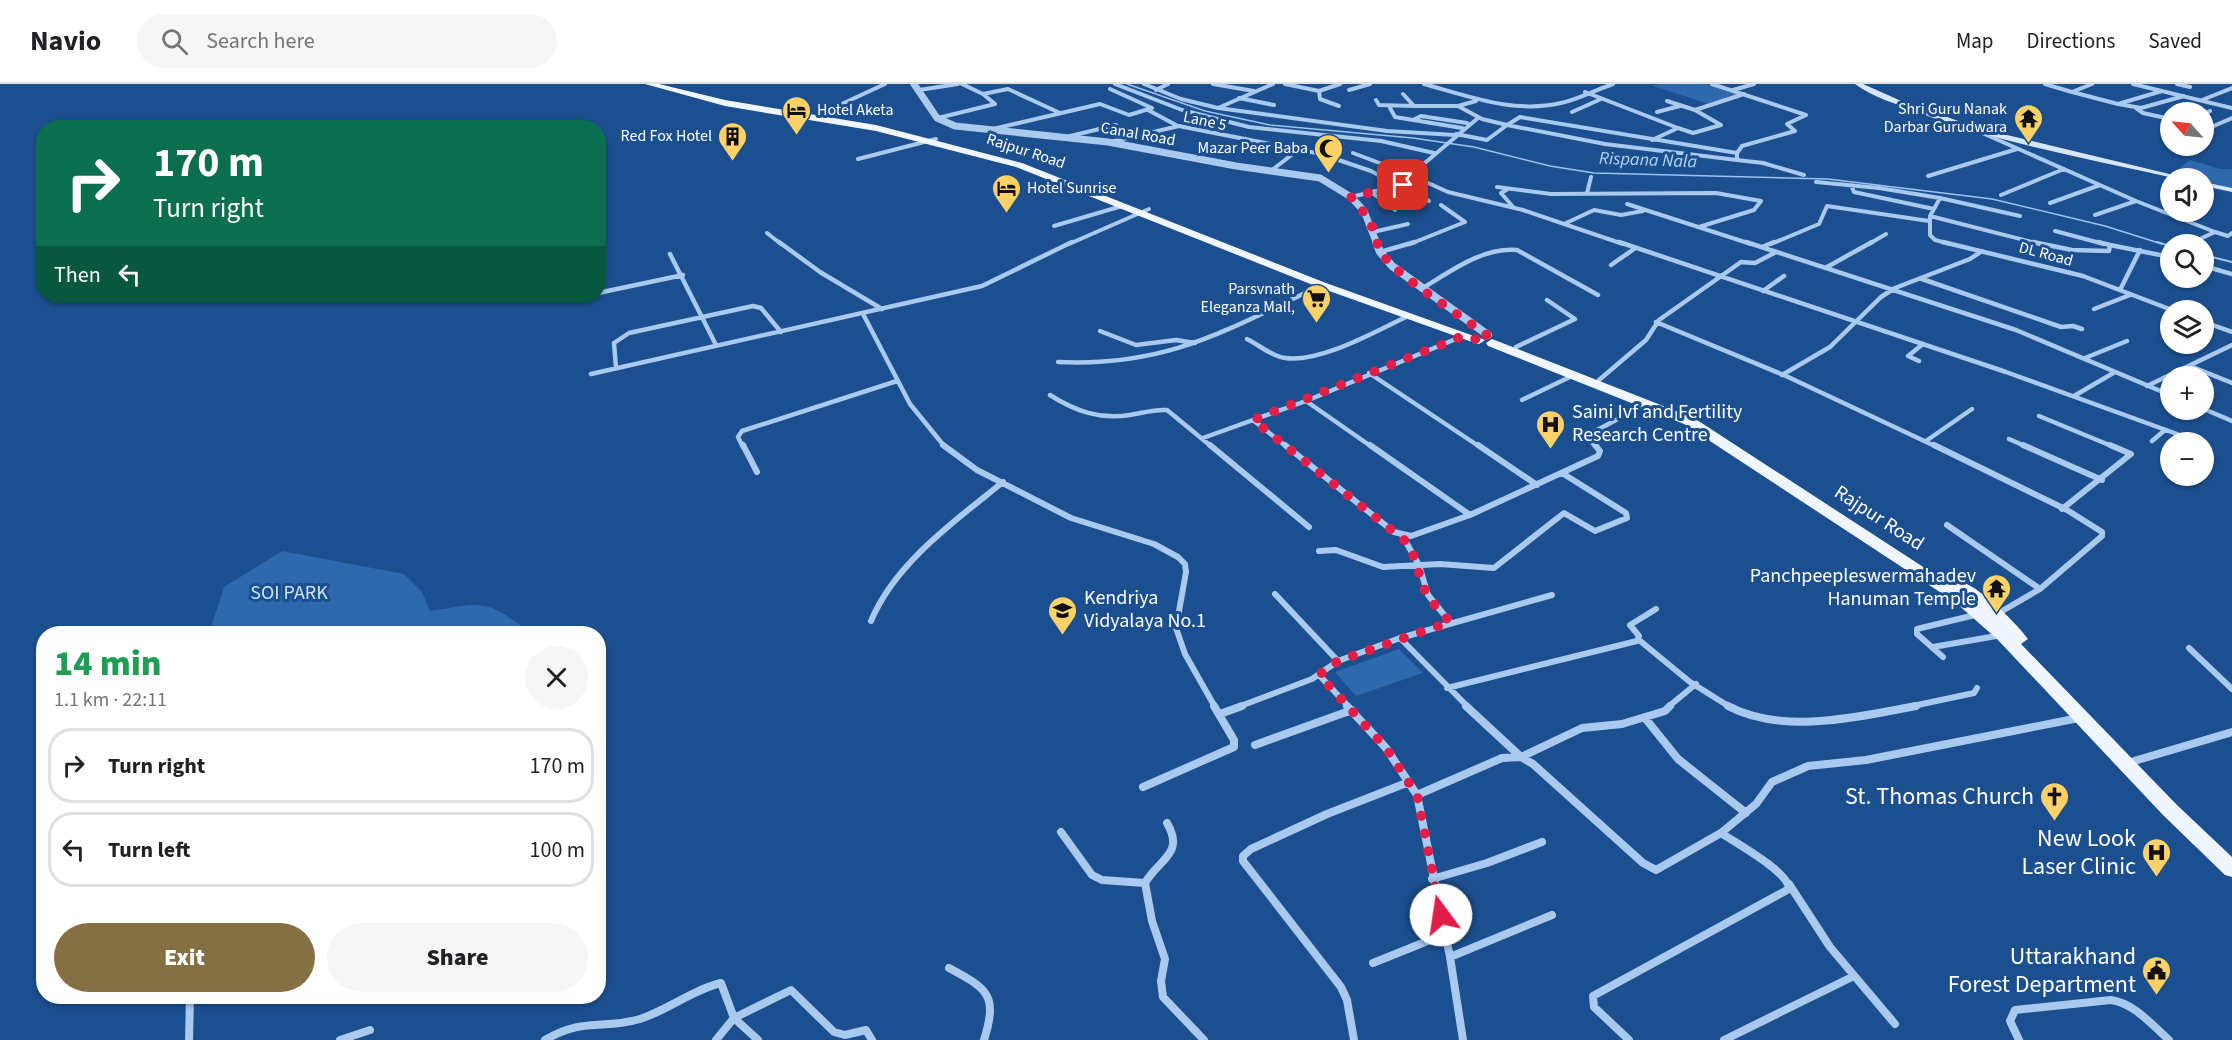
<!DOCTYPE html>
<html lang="en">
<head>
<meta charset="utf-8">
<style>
	:root { --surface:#fff; --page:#f6f6f6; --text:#202124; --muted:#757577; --line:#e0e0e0; --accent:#847042 }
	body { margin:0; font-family:"Source Sans 3",sans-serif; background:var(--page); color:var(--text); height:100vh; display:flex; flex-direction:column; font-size:22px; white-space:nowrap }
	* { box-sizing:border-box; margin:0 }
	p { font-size:20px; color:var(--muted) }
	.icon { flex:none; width:33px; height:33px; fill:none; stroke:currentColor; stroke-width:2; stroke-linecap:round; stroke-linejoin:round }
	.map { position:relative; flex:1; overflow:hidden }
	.side { position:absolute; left:36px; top:542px; width:570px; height:378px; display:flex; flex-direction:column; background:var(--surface); border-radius:24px; box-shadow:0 2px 4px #0004 }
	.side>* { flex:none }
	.hud { position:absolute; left:36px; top:36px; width:570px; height:183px; border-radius:24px; box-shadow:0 2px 4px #0004; background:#0b6e4f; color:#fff; overflow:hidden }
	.needle { width:39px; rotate:297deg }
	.tools { position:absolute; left:2160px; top:18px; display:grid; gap:12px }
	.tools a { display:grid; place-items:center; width:54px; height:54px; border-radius:50%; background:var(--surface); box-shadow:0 2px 4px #0004; font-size:30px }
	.pin { position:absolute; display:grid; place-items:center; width:51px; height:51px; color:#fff; margin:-26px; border-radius:12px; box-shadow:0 3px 9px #0006 }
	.me { position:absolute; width:66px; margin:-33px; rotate:346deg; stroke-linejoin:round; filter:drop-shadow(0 0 4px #0008) }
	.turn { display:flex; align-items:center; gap:21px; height:126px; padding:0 18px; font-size:27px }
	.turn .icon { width:78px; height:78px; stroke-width:2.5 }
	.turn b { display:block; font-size:42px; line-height:51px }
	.then { display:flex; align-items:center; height:57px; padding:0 18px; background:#0003; gap:12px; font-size:22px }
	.round { display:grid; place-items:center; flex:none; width:63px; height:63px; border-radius:32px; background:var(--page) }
	.summary { display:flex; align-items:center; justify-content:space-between; height:102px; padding:0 18px }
	h1 { font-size:36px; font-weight:800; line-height:45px; color:#1e9e55 }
	.cta { display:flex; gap:12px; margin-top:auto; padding:12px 18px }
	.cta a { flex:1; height:69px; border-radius:36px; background:var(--accent); color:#fff; font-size:24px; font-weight:800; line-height:69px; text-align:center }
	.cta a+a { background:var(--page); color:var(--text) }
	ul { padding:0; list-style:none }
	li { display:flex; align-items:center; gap:18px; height:75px; margin:0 12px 9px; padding:0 6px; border:3px solid var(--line); border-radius:24px }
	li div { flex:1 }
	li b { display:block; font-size:22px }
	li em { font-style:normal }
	header { display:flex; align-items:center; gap:36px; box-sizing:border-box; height:84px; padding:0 30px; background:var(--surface); border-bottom:2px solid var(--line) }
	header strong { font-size:28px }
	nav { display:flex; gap:33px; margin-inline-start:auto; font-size:21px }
	.search { width:420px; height:54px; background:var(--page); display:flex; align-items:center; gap:15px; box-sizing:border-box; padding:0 21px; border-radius:33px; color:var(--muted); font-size:22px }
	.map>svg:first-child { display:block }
</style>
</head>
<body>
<header>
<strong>Navio</strong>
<div class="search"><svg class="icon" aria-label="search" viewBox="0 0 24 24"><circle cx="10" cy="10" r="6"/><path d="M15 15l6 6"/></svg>Search here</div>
<nav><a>Map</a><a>Directions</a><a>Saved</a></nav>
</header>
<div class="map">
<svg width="2232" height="956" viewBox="0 0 2232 956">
	<rect width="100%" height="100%" fill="#1b4f8f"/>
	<path fill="#2e69ad" d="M1658 0H1706L1738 10 1709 20 1653 2Z
		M2190 76 2221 85H2232V104L2204 97V94L2172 90Z
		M282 467 404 490 422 508 430 527C481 519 484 514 527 546L526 549H209L224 503Z
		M1399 565 1423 589 1356 612 1335 588Z"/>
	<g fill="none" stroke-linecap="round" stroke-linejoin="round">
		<path stroke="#9cc4f0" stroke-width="1.5" d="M1127 0 1205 27 1270 41 1413 54 1474 63 1550 82 1594 89 1828 95 1992 115 2105 142 2162 160"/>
		<path stroke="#9cc4f0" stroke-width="2" d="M2157 158 2170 162
			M2204 171 2232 178"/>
		<path stroke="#a9c9ee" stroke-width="4" d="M1115 0 1182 26 1249 43 1381 57 1434 69
			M1144 0 1181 15 1218 24 1273 0
			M1213 0 1254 7
			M1285 0 1319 7 1320 15 1339 22
			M1424 0C1469 12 1513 30 1561 19 1579 15 1595 6 1613 0
			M1712 0 1806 31 1787 40 1795 47 1742 62 1737 69
			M2045 0 2072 8
			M2092 0 2072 8 2118 20
			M2133 0 2232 24
			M2177 0 2190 3
			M919 6 958 0
			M1156 6 1168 0
			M1349 6 1370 0
			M1733 6 1754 0
			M1319 7 1340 0
			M2162 7 2118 20 2141 24 2184 12
			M1585 8 1678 44 1652 56
			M983 10 1008 5 1060 29
			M1403 10 1414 22H1458
			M1239 14 1274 21
			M1376 16 1379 21 1414 22
			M2202 16 2232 4
			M1476 17 1458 22 1482 35 1507 41
			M1667 17 1695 26
			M1389 22 1395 33 1462 44
			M1218 24 1387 47 1455 51
			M2136 24 2143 29 2170 35
			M1148 26 1176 41
			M1572 28 1601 15
			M1657 28 1680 22
			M2204 30 2210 27
			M818 31 885 0
			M1520 33 1737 69V76L1605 60 1507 41Z
			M938 34 995 20 983 10 962 0
			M1478 34 1426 78 1406 89 1448 108 1523 126 1623 160
			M1413 36 1421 32 1467 39
			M1678 44 1693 49 1721 41 1695 26 1744 10
			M2209 44 2232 34
			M993 45 1100 20 1129 31 1152 24 1110 5
			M1980 48 2136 117 2215 148 2228 152 2232 149
			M1456 50 1487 56 1507 41
			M1066 53 1116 41
			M1110 58 1179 42 1321 70 1371 87 1398 102
			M1353 69 1406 89
			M858 75 936 55
			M1737 76 1763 79 1804 91
			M1272 86 1298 66
			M1928 92 2017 65
			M1816 98 1879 104 1940 114 1934 125
			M1403 101 1429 117
			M1851 101 1854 108 1934 125 1930 132 2040 160
			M1497 103 1551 110 1716 109 1761 117 1754 126 1699 143
			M1508 105 1501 109 1514 124
			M1371 108 1395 126
			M1587 109 1591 93
			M2001 111 2064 85
			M1351 113 1418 97
			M1940 114 2020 132
			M2050 119 2100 101
			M1627 120 1751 160
			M2095 131 2136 117
			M1930 132V151L1935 156 1950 160
			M1564 140 1594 126 1621 131 1643 127
			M1054 142 1122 122
			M2055 147 2104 160
			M1373 148 1408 140
			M767 149 781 160
			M1069 160 1149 125
			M1410 160 1465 138 1441 121
			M1771 160 1819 140 1827 122 1929 137
			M1869 160 1886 150
			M2189 160 2215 148"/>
		<path stroke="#a9c9ee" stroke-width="4.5" d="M779 158 820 188 882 225
			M1619 158 2006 288 2188 354
			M1746 158 2016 246 2170 311
			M1943 158 2083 192 2172 226
			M2033 158 2072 166 2109 167 2110 161 2170 173
			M2098 158 2110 161
			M2188 160 2192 158
			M1762 163 1774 158
			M1380 168 1415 158
			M670 170 716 261
			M1611 181 1634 165
			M2204 182 2232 190
			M1827 183 1872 158
			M1922 195 2061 243 2073 242 2082 245
			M1421 205C1450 188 1482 163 1517 166L1598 211
			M2120 206 2140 166
			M1763 207 1784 192
			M598 209 683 191
			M2094 225 2130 211
			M863 230 910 320 945 363
			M1656 238 1786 292 1937 363
			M2204 238 2232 248
			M1100 247 1136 261 1176 256 1195 259
			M1247 255C1259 261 1271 272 1285 274 1321 279 1376 247 1408 232
			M1516 263 1575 235 1547 216
			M2085 274 2127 257
			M1919 277 1908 272 1923 260
			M1058 278C1168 283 1226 246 1322 201
			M2190 282 2232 299
			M616 284 614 259 629 249 753 222 761 224 781 248
			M1369 289 1480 363
			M591 290 982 202 1072 158
			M1782 291 1830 263 1881 213 1895 204 1970 175 1982 167
			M1599 296 1646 256 1659 236 1741 178 1755 179 1776 168
			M2147 302 2232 261
			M1050 311C1075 327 1100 336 1130 331 1143 329 1154 325 1167 326L1212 363
			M2074 312 2115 288
			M1522 316 1572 292
			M1306 317 1372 363
			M2204 325 2232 337
			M2039 332 2114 363
			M1253 336 1287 363
			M1203 354 1306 317 1463 252
			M2009 355 2027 363
			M1926 357 1972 325
			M2152 357 2165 346
			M743 363 738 353 742 347 897 297
			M1596 363 1586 352 1646 320"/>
		<path stroke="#a9c9ee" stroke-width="6" d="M743 361 757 388
			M943 361 977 386 1071 434 1154 460 1178 473 1185 480 1186 488 1176 544 1185 570 1215 623
			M1210 361 1309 443
			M1285 361 1394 448 1411 452 1470 431 1598 372 1600 367 1595 361
			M1370 361 1470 431
			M1478 361 1537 401
			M1934 361 2067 426 2102 448V452L2040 505 1997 530
			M2023 361 2102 396
			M2062 425 2131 370 2110 361
			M1947 441 2040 505
			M1402 451 1419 481 1428 511 1450 538
			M1319 467 1336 466 1383 483 1440 480 1494 484 1564 429 1595 447 1627 434 1626 429 1562 389
			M1275 510 1338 577
			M871 537C895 479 956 436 1003 398
			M1400 554 1468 623
			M1639 556 1690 598 1730 623
			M1933 563 2002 551
			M2189 564 2232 605
			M1943 573 1917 550V545L1979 530
			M1319 591 1349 623
			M1447 604 1637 557 1639 552 1630 541 1656 525
			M1238 623 1312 595 1338 577 1400 554 1552 511
			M1668 623 1696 600
			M1908 623 1974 609 1977 604"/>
		<path stroke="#a9c9ee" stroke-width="8" d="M1347 622 1386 664 1417 711 1450 873 1463 956
			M1466 622 1521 673 1582 644 1622 640 1665 627 1670 622
			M1728 622C1783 651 1857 633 1916 622
			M1220 630 1242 622
			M1645 634 1678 675 1746 729
			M1255 661 1352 626
			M2134 677 2232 648
			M1143 703 1234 663V656L1214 622
			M1417 711 1502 674 1521 673 1533 680 1643 779 1656 786 1721 749 1756 720 1772 698 1808 682 1866 676 2079 634
			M1167 739C1185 770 1159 775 1145 799L1152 837 1165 875 1161 897 1163 913 1204 956
			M1061 748 1092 791 1102 796 1145 799
			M1432 795 1487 779 1542 758
			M1789 800 1830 863 1895 940
			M1450 873 1552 831
			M1373 879 1445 850
			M949 884C988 905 998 911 984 956
			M140 915 150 912
			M189 956 190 912
			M340 956 370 946
			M545 956C584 933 603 946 640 935 668 926 692 906 721 899L734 934 758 956
			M716 956 734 934 791 906 834 948 845 951 866 946 872 956
			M1354 956 1347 916 1341 903 1243 777V772L1251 765 1327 730 1409 698
			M1629 956 1594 923 1593 912 1789 805C1789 788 1736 759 1721 749
			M1724 956 1854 892
			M2019 956 2010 937 2015 926 2111 916C2134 919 2152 941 2169 956"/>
		<path stroke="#a9c9ee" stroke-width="7" d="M914 0 937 34 955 42 1108 58 1236 82 1320 94 1351 113 1364 127 1377 160"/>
		<path stroke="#a9c9ee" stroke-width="8" d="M1376 158 1380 168 1392 182 1488 251"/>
		<path fill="#d6e6fa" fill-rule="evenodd" d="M1855 0H1863L1899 16 1978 44 2186 94H2174C2088 75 2000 59 1917 28 1897 20 1872 13 1855 0Z
			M2204 98 2232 104V108L2204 102Z"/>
		<path fill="#f0f6ff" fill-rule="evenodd" d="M645 0H659L725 16 876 41 1022 79 1326 199 1485 256 1479 260 1475 259 1318 203 1016 83 876 47 725 22Z
			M1492 255 1694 334 1951 501 1953 497C1970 492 2018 540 2028 555L2021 560 2177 721 2232 773V793L2225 791 2163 731 1997 555 1955 518 1684 340 1488 262 1486 259Z"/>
	</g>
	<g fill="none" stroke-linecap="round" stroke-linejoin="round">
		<path stroke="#e11d48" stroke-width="10" stroke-dasharray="0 18" d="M1403 101 1351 113 1370 136 1380 168 1392 182 1421 205 1488 252H1480L1479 256 1463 252 1253 336 1394 448C1416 461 1415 483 1424 504 1429 517 1441 528 1450 538L1338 577 1319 591 1386 664 1417 711 1441 831"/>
	</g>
	<defs>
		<symbol id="hotel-pin" viewBox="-11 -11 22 30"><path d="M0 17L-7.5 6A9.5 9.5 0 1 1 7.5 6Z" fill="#ffd166" stroke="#1b4f8f"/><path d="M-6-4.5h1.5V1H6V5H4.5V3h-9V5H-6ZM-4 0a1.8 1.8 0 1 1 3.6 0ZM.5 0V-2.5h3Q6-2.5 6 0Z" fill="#111"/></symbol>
		<symbol id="temple-pin" viewBox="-11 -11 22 30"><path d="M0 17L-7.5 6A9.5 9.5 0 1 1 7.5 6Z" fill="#ffd166" stroke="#1b4f8f"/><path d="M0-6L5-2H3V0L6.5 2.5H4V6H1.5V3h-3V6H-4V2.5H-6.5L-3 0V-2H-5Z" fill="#111"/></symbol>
		<symbol id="building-pin" viewBox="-11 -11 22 30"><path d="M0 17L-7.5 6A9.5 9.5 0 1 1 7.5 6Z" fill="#ffd166" stroke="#1b4f8f"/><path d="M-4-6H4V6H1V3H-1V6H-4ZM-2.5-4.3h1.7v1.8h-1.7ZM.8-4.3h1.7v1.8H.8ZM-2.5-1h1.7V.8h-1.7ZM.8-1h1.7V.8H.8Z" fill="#111"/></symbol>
		<symbol id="mosque-pin" viewBox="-11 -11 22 30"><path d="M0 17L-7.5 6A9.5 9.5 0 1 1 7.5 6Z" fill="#ffd166" stroke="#1b4f8f"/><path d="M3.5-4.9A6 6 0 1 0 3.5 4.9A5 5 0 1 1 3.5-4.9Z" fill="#111"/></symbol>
		<symbol id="supermarket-pin" viewBox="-11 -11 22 30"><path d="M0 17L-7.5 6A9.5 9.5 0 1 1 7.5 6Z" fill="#ffd166" stroke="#1b4f8f"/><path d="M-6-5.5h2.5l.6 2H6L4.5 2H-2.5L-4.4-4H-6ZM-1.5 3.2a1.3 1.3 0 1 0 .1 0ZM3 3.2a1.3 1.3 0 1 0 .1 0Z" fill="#111"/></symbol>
		<symbol id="hospital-pin" viewBox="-11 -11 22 30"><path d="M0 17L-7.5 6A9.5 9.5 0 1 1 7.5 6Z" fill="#ffd166" stroke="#1b4f8f"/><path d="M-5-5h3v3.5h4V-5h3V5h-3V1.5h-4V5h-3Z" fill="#111"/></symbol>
		<symbol id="school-pin" viewBox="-11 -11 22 30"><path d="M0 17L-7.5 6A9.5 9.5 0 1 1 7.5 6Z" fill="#ffd166" stroke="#1b4f8f"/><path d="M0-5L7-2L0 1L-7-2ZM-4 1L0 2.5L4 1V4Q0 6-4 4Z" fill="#111"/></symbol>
		<symbol id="church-pin" viewBox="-11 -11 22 30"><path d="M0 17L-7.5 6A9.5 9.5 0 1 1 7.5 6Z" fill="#ffd166" stroke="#1b4f8f"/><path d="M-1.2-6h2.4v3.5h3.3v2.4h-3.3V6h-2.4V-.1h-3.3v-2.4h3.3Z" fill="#111"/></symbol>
		<symbol id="civic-pin" viewBox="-11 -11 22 30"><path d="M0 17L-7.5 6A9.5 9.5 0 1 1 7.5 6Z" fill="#ffd166" stroke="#1b4f8f"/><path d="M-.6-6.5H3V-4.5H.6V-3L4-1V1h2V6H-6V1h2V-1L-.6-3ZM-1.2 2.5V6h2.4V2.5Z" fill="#111"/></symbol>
	</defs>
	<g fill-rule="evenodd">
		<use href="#hotel-pin" x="780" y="10" width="33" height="45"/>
		<use href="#temple-pin" x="2012" y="18" width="33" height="45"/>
		<use href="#building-pin" x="716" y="36" width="33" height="45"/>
		<use href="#mosque-pin" x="1312" y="48" width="33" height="45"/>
		<use href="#hotel-pin" x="990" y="88" width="33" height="45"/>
		<use href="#supermarket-pin" x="1300" y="198" width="33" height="45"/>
		<use href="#hospital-pin" x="1534" y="324" width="33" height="45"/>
		<use href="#temple-pin" x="1980" y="488" width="33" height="45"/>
		<use href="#school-pin" x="1046" y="510" width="33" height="45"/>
		<use href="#church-pin" x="2038" y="696" width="33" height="45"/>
		<use href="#hospital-pin" x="2140" y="752" width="33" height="45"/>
		<use href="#civic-pin" x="2140" y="870" width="33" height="45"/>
	</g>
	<g text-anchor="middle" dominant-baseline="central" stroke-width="6" stroke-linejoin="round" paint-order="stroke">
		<g font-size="16" fill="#fff" stroke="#1b4f8f" text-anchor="end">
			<text x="2007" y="25">Shri Guru Nanak<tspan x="2007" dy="18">Darbar Gurudwara</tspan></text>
			<text x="817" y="26" text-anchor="start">Hotel Aketa</text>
			<text x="712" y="52">Red Fox Hotel</text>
			<text x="1308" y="64">Mazar Peer Baba</text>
			<text x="1027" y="104" text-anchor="start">Hotel Sunrise</text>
			<text x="1295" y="205">Parsvnath<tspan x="1295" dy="18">Eleganza Mall,</tspan></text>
		</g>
		<g font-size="16" fill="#fff" stroke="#1b4f8f">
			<text transform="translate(1205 37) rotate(12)">Lane 5</text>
			<text transform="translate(1138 50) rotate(10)">Canal Road</text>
			<text transform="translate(1026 67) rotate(18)">Rajpur Road</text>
			<text transform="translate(2046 170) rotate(15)">DL Road</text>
		</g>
		<g font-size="18" font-style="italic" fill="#b5d3f5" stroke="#1b4f8f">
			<text transform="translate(1648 76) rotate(2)">Rispana Nala</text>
		</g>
		<g font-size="20" fill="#fff" stroke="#1b4f8f" text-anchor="start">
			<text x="1572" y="328">Saini Ivf and Fertility<tspan x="1572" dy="23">Research Centre</tspan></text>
			<text x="1976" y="492" text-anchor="end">Panchpeepleswermahadev<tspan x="1976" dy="23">Hanuman Temple</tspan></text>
			<text x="1084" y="514">Kendriya<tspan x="1084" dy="23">Vidyalaya No.1</tspan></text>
		</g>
		<g font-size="20" fill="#fff" stroke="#1b4f8f">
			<text transform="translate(1879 434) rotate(33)">Rajpur Road</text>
		</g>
		<g font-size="20" fill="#cfe3fa" stroke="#1b4f8f">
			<text x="289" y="509">SOI PARK</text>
		</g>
		<g font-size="24" fill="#fff" stroke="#1b4f8f" text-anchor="end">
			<text x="2034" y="712">St. Thomas Church</text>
			<text x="2136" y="754">New Look<tspan x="2136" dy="28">Laser Clinic</tspan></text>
			<text x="2136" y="872">Uttarakhand<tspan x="2136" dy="28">Forest Department</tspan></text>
		</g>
	</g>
</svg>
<div class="tools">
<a><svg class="needle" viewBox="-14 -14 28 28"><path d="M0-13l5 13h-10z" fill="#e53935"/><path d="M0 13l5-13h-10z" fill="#757577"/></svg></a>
<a><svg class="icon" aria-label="sound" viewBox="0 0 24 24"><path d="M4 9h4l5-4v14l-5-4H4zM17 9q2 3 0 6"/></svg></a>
<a><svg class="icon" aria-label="search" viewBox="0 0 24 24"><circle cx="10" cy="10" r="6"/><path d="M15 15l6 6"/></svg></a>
<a><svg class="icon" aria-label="layers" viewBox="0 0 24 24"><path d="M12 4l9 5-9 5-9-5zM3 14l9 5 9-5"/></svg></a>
<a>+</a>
<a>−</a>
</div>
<div class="pin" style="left:1403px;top:101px;background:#d93025"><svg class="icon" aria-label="arrive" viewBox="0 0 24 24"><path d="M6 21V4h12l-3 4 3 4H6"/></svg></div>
<svg class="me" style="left:1441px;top:831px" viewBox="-20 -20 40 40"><circle r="19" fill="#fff"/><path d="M0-13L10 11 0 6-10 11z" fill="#e11d48"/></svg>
<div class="hud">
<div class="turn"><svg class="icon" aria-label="right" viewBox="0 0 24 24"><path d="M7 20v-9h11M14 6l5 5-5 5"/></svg><div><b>170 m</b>Turn right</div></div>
<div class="then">Then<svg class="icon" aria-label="left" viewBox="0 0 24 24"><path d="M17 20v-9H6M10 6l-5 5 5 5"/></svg></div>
</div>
<section class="side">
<div class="summary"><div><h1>14 min</h1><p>1.1 km · 22:11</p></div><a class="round"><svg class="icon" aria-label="close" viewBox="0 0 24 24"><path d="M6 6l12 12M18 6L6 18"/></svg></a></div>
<ul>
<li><svg class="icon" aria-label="right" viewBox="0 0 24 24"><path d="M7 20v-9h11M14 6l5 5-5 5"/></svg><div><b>Turn right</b></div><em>170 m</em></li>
<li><svg class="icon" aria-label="left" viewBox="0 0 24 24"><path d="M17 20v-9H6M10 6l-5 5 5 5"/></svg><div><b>Turn left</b></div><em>100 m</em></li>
</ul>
<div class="cta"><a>Exit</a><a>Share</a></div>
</section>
</div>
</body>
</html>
